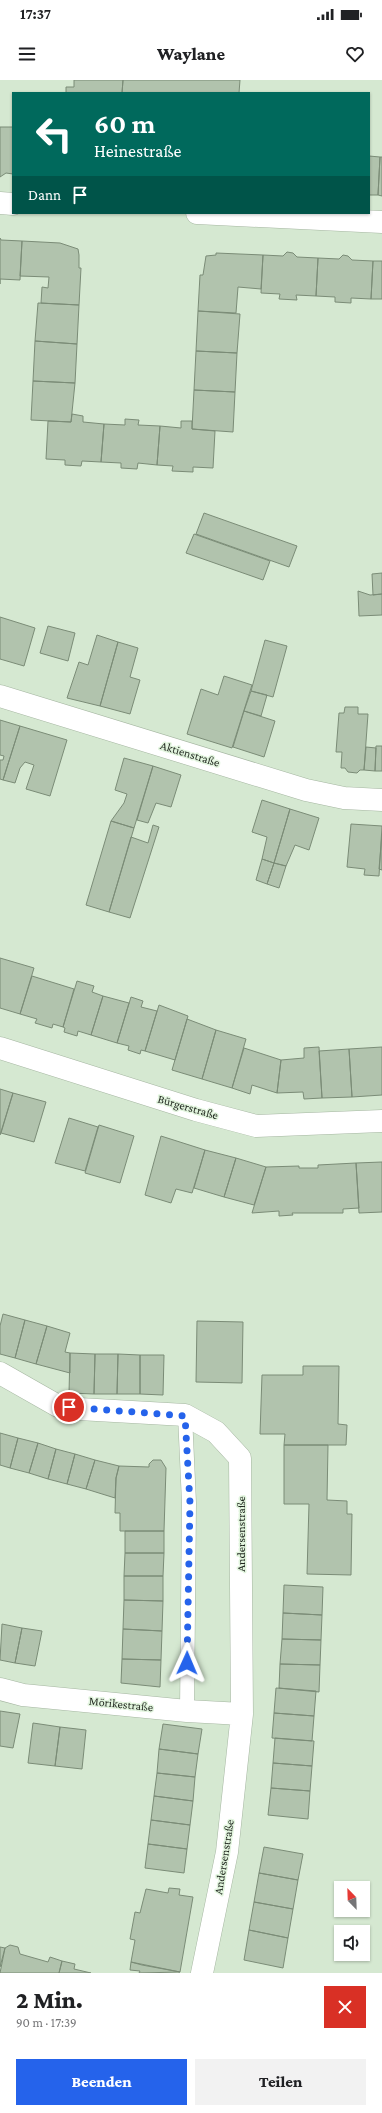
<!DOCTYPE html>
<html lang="de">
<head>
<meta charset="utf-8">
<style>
	:root { --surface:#fff; --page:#f2f2f2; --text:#202124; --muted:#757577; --accent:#2563eb }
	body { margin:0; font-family:"Crimson Pro",serif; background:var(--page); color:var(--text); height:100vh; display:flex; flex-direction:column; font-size:15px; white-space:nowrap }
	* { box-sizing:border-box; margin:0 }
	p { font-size:13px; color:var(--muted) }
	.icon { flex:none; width:22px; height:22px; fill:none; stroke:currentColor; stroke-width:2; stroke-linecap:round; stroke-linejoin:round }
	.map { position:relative; height:1893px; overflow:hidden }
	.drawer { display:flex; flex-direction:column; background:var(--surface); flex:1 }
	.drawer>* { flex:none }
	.banner { position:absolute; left:12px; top:12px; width:358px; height:122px; border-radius:0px; box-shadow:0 1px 3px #0004; background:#00695c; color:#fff; overflow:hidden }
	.needle { width:26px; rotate:337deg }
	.tools { position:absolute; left:334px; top:1801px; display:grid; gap:8px }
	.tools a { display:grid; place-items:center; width:36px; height:36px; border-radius:0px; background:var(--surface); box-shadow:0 1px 3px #0004; font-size:20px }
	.pin { position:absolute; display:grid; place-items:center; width:34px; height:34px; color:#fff; margin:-17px; border:2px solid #fff; border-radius:50%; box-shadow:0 1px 4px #0007 }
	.me { position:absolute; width:44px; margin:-22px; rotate:1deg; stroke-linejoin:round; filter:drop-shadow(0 0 3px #0008) }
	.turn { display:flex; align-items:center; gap:14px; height:84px; padding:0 16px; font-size:18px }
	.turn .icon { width:52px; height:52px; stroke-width:2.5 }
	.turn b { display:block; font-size:28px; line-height:34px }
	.then { display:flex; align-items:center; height:38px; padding:0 16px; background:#0003; gap:8px; font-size:15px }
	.round { display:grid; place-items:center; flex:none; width:42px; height:42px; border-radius:0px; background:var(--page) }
	.head { display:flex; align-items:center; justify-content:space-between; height:68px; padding:0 16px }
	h1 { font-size:24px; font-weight:800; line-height:30px }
	.cta { display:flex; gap:8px; margin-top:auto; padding:8px 16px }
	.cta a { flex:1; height:46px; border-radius:0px; background:var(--accent); color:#fff; font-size:16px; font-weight:800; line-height:46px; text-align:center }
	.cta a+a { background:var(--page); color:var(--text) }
	.status { display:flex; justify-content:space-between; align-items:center; height:28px; padding:0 20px; background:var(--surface); direction:ltr }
	.status svg { height:11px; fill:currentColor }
	header { display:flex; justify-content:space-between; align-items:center; height:52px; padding:0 16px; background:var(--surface); font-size:18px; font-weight:800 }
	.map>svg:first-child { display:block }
</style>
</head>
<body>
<div class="status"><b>17:37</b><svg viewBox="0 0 49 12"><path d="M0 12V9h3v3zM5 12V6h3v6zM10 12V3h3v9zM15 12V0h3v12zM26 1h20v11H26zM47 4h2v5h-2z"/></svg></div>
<header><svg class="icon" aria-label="menu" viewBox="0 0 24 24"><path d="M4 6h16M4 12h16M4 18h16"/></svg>Waylane<svg class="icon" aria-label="heart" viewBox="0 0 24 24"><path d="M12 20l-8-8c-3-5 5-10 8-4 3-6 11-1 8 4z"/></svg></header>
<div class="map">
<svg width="382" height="1893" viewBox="0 0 382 1893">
	<rect width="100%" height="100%" fill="#d5e8d1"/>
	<path fill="#b1c3ad" stroke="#7b8c77" d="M74 0H123L122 13H66V7H74Z
		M123 0H240L239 13H122Z
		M0 47H13V94L6 93 0 97Z
		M369 76 380 77 378 115H369Z
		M380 77H382V116L378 115Z
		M0 158 1 160 22 161 20 200 0 199V204Z
		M22 161 60 163 78 169 79 175V188H81L79 225 41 223 42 207 48 208 49 197 20 196Z
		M287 172 293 173 297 177 318 178 316 216 296 215 297 220 279 219 280 214 261 213 263 175 283 176Z
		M216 173 263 175 261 209 238 207 236 233 198 231 200 195H203L206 176 216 175Z
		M343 175 348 176 352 180 373 181 371 219 351 218V223L335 222V217L316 216 318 178 339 179Z
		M373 181H382V219H371Z
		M38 223 79 225 77 264 35 261Z
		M198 231 240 234 237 273 196 271Z
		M35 261 77 264 75 303 33 301Z
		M196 271 237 273 235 312 194 310Z
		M33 301 75 303 71 342 31 340Z
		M194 310 235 312 233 352 192 349Z
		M72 334 83 336V342L104 344 101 382 82 381 81 386 65 385V380L46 379 48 341 71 342Z
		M125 339 139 340 138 345 160 346 157 385 138 383 137 389 121 388V383L101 382 104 344 125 345Z
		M181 341H192V349L215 351 213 388 193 387V392L172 391 173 386 157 385 160 346 181 348Z
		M204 433 297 466 289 487 196 454Z
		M194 454 270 481 263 500 186 473Z
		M382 493V514L373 515 372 494Z
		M358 511 370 515 382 514V535L359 536Z
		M0 537 35 548 24 586 0 579Z
		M48 546 75 553 68 581 40 573Z
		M97 555 118 562 100 626 67 618 79 582 88 585Z
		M265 560 287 566 273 617 251 611Z
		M118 562 138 568 130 597 140 600 130 634 100 626Z
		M224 596 252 605 232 668 187 654 201 609 218 615Z
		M251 611 267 615 261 636 244 631Z
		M345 627H358V634H368L364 690H360L357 693 348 692 345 688H341L342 672H336L339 633H344Z
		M244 631 275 641 264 677 233 667Z
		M0 640 20 646 3 700 0 699V680H3L4 676 0 675Z
		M20 646 67 660 50 716 26 709 34 685 25 682 20 688 15 703 3 700Z
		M376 666H382V691H375Z
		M366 667 376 668 375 691 364 690Z
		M124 678 153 686 134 748 111 741 124 723 127 714 115 710Z
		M153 686 181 695 171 727 156 723 148 743 137 740Z
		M262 720 290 729 274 783 262 779 267 757 252 752Z
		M290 729 319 738 309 770 295 765 286 786 274 783Z
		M111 741 134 748 109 832 86 825Z
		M351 744 382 746 379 796 364 795 365 789 347 787Z
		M153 745 159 747 130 838 109 832 131 757 148 763Z
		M382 754V790L379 789Z
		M262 779 274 783 267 804 256 800Z
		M274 783 286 786 279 808 267 804Z
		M0 878 34 888 20 934 0 928Z
		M32 896 74 909 63 947 53 944 52 948 35 943 37 939 20 934Z
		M77 901 94 906 92 912 103 916 91 955 78 951 77 956 64 952 65 948 63 947Z
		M103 916 129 923 117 963 91 955Z
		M131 917 143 921 141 927 157 931 145 971 141 970 140 974 128 970 129 966 117 963Z
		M159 925 188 936 175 980 145 971Z
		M187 939 216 950 202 999 172 990Z
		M216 950 246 959 232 1008 202 999Z
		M319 967 322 1018 304 1019 303 1012 277 1013 281 980 304 978V968Z
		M382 967V1015L352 1017 349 969Z
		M244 968 281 980 277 1013 252 1005 250 1014 232 1008Z
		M349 969 352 1017 322 1018 319 971Z
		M0 1009 13 1013 0 1055Z
		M13 1013 46 1022 34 1062 1 1053Z
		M69 1038 98 1047 85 1091 55 1083Z
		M99 1045 134 1056 120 1103 85 1093Z
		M161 1056 205 1070 192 1113 176 1109 171 1123 145 1115Z
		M205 1070 236 1078 224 1117 194 1108Z
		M236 1078 266 1087 254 1125 224 1117Z
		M382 1082V1132L359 1133 356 1083Z
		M356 1083 359 1128 343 1129V1133H292L293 1135 279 1136V1131L252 1133 266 1087 299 1086V1088H318V1085Z
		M3 1234 25 1240 15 1278 0 1274V1246Z
		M25 1240 47 1246 36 1284 15 1278Z
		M197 1241 243 1242 242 1303 196 1302Z
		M47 1246 70 1253 65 1272 70 1273V1293L36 1284Z
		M70 1273 95 1274 94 1314 69 1313Z
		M95 1274H118L117 1314H94Z
		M118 1274 140 1275V1314H117Z
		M140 1275H164L163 1315 140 1314Z
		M303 1286H339L338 1344 347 1345 346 1365H284L285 1354H260L262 1295H303Z
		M0 1353 18 1358 10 1388 0 1385Z
		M18 1358 38 1363 29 1393 10 1388Z
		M38 1363 56 1369 48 1399 29 1393Z
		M284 1365H328L327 1420 347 1421V1434H352L351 1495 307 1494 309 1424H284Z
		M56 1369 75 1374 67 1404 48 1399Z
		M75 1374 95 1380 86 1409 67 1404Z
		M95 1380 119 1386 116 1398 115 1418 86 1409Z
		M153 1380H161L166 1388 164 1451H120V1433H115L116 1398 119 1386 149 1387V1384Z
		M125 1451H164V1473H125Z
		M125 1473H164L163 1496H124Z
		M124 1496H163V1521L124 1520Z
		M284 1505 323 1507 322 1535 283 1533Z
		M124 1520 163 1521 162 1551 123 1549Z
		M283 1533 322 1535 321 1560 282 1559Z
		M2 1544 22 1548 15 1583 0 1580Z
		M22 1548 42 1551 35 1586 15 1583Z
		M123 1549 162 1551 161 1580 122 1579Z
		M282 1559 321 1560 320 1585 280 1584Z
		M122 1579 161 1580 160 1607 121 1603Z
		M280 1584 320 1585 319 1612 279 1608Z
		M276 1608 316 1611 314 1636 274 1633Z
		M0 1631 20 1634 13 1668 0 1666Z
		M274 1633 314 1636 312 1661 272 1658Z
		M33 1643 60 1647 55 1686 28 1683Z
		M163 1644 202 1649 198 1674 159 1669Z
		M60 1647 86 1650 82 1689 55 1686Z
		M275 1658 314 1661 312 1686 273 1683Z
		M159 1669 198 1674 195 1697 157 1693Z
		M273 1683 312 1686 310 1711 271 1708Z
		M157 1693 195 1697 193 1721 154 1716Z
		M271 1708 310 1711 308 1739 268 1735Z
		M154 1716 193 1721 190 1745 151 1740Z
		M151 1740 190 1745 187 1769 148 1764Z
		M148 1764 187 1769 184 1793 145 1788Z
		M264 1767 303 1774 298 1800 259 1793Z
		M259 1793 298 1800 293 1829 254 1822Z
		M169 1808 180 1809 179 1815 193 1817 180 1892 131 1882 135 1860 130 1859 135 1832 140 1833 146 1809 168 1813Z
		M254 1822 293 1829 288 1858 249 1850Z
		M249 1850 288 1858 283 1888 244 1880Z
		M10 1865 18 1867 20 1874 48 1882 50 1877 62 1881 59 1893H0L5 1868Z
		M0 1867 5 1868 0 1887Z
		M62 1881 75 1884 74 1889 91 1893H59Z
		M131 1882 142 1885 180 1892 139 1893 140 1891 130 1890Z"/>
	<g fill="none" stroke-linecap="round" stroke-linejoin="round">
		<defs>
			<path id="service" d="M185 1335 189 1423 187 1631"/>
			<path id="minor" d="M0 123 13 124
				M197 133 382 142
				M0 616 306 710 344 718 382 720
				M0 968 196 1030 256 1046 382 1041
				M0 1293 58 1326 79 1329 185 1335 216 1352 240 1378 242 1634 227 1772 202 1893
				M0 1609 23 1615 187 1631 242 1634"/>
		</defs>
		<use href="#service" stroke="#a5b6a1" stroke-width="15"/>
		<use href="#minor" stroke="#a5b6a1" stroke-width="23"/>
		<use href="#service" stroke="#fff" stroke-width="14"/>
		<use href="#minor" stroke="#fff" stroke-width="22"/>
	</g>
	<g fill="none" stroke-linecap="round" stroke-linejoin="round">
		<path stroke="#2563eb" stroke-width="7" stroke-dasharray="0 12.6" d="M69 1327 185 1336 190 1423 187 1583"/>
	</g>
	<g text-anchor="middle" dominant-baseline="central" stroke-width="3" stroke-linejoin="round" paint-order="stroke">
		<g font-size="12" fill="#1f261e" stroke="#e2f5de">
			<text transform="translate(190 674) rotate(17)">Aktienstraße</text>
			<text transform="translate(188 1027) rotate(16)">Bürgerstraße</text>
			<text transform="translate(241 1454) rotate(-90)">Andersenstraße</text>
			<text transform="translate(121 1624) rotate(6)">Mörikestraße</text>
			<text transform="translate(224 1777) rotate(-81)">Andersenstraße</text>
		</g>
	</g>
</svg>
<div class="tools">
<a><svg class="needle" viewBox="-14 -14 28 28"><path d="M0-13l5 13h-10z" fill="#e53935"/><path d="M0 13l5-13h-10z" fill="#757577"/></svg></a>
<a><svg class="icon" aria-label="sound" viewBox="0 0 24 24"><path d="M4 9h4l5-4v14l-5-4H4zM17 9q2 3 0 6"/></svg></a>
</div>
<div class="pin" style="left:69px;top:1327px;background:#d93025"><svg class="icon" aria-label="arrive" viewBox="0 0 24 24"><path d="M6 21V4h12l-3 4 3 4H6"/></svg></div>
<svg class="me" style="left:187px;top:1583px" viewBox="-20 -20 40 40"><path d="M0-17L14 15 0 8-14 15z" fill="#2563eb" stroke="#fff" stroke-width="4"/></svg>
<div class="banner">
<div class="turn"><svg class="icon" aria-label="left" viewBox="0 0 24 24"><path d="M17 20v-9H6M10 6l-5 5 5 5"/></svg><div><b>60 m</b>Heinestraße</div></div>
<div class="then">Dann<svg class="icon" aria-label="arrive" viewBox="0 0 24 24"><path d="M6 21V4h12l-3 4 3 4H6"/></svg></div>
</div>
</div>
<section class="drawer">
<div class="head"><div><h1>2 Min.</h1><p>90 m · 17:39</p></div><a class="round" style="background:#d93025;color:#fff"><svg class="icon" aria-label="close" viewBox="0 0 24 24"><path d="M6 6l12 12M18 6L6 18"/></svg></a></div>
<div class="cta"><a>Beenden</a><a>Teilen</a></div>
</section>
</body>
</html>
